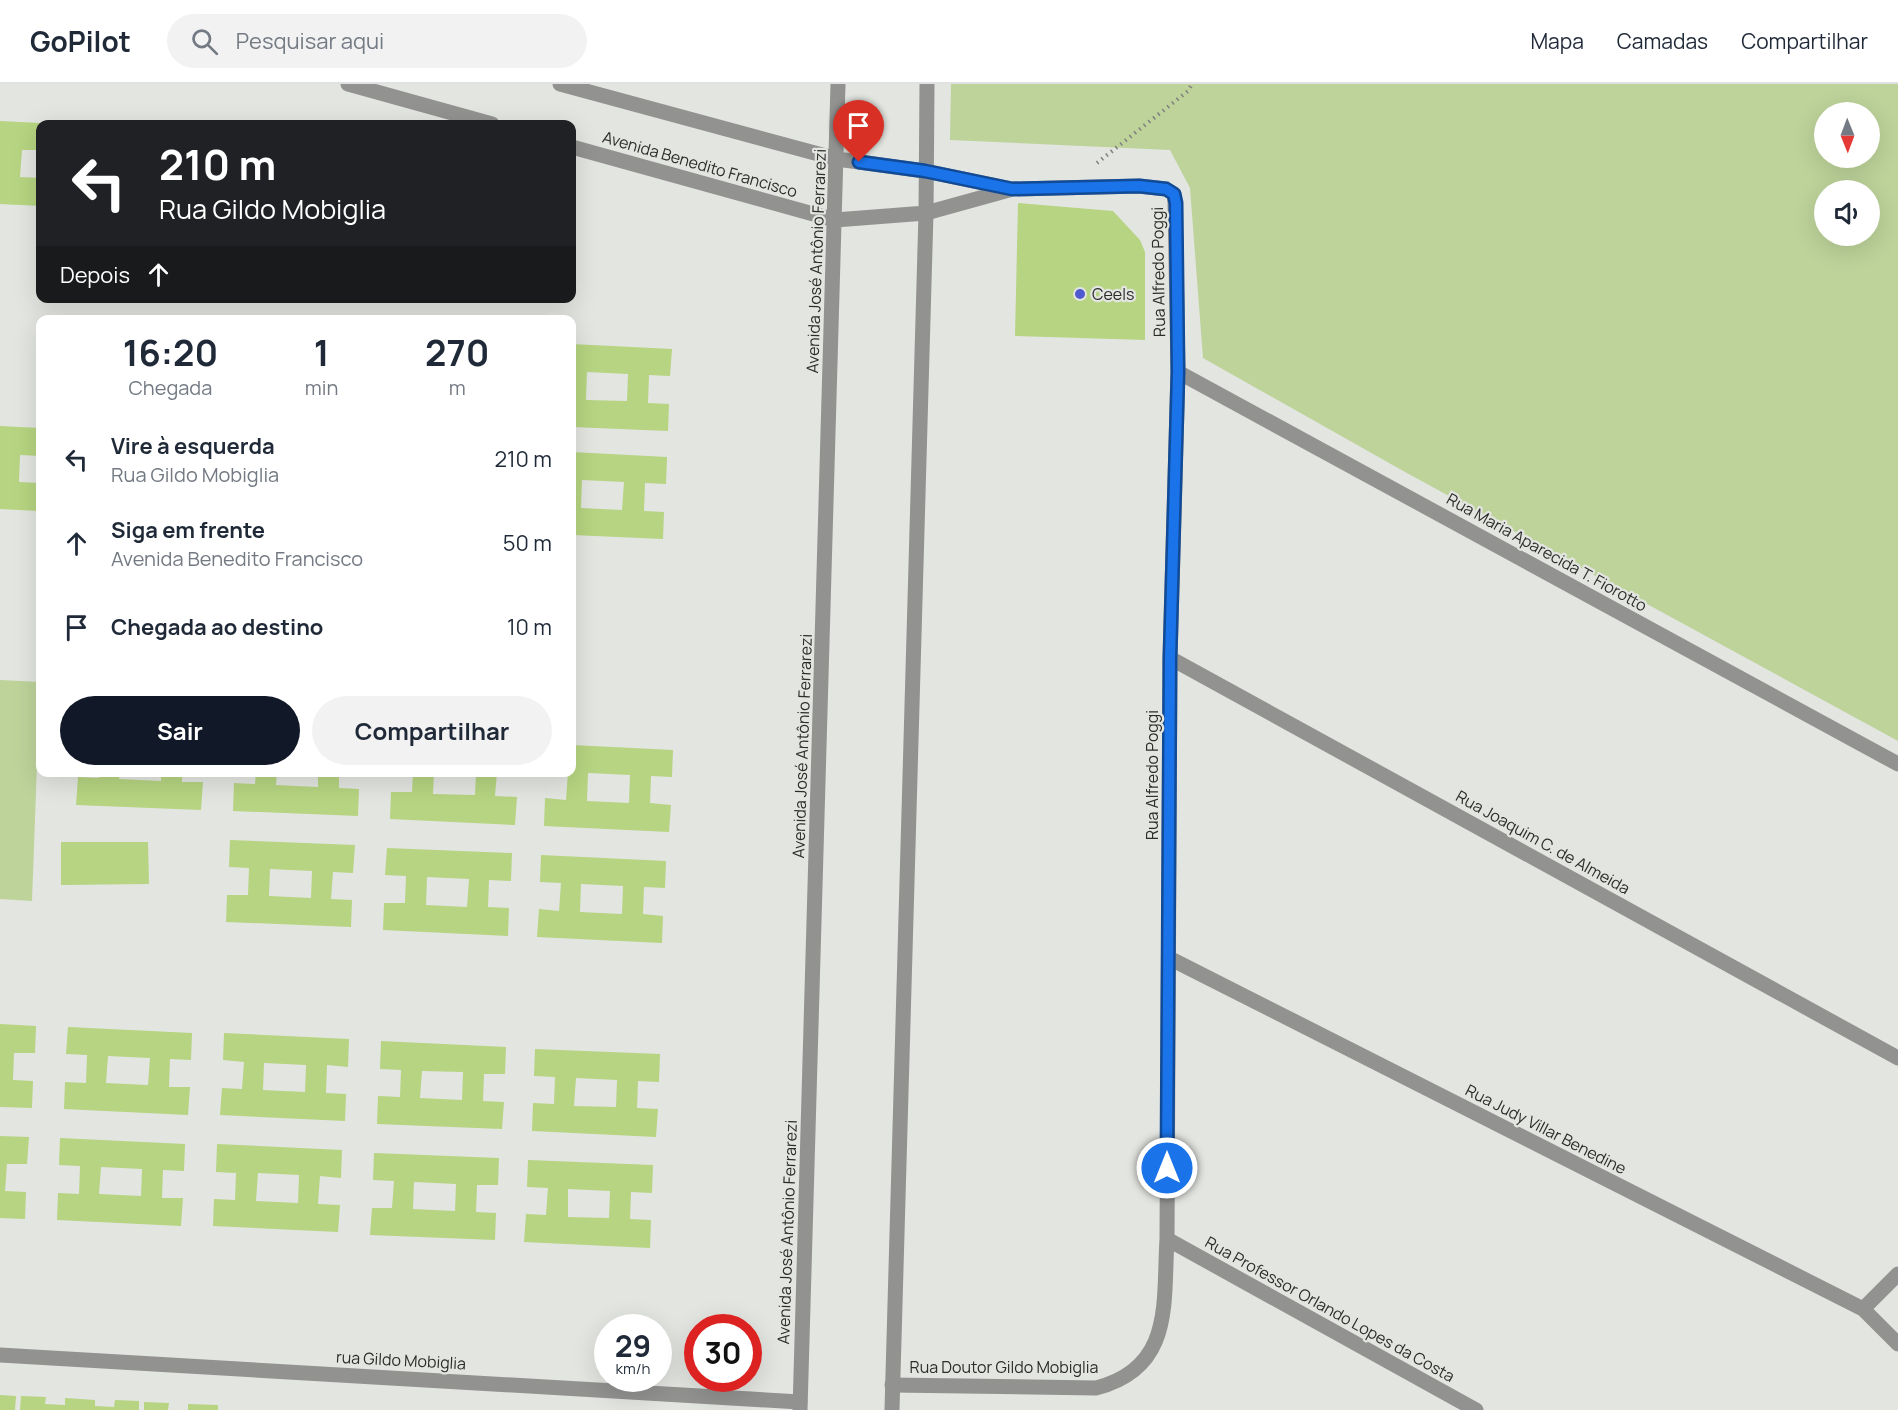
<!DOCTYPE html>
<html lang="pt">
<head>
<meta charset="utf-8">
<style>
	:root { --surface:#fff; --page:#f2f2f3; --text:#1f2937; --muted:#747a83; --line:#e0e1e3; --accent:#111827 }
	body { margin:0; font-family:Manrope,sans-serif; background:var(--page); color:var(--text); height:100vh; display:flex; flex-direction:column; font-size:22px; white-space:nowrap }
	* { box-sizing:border-box; margin:0 }
	p { font-size:20px; color:var(--muted) }
	.icon { flex:none; width:33px; height:33px; fill:none; stroke:currentColor; stroke-width:2; stroke-linecap:round; stroke-linejoin:round }
	.map { position:relative; flex:1; overflow:hidden }
	.side { position:absolute; left:36px; top:231px; width:540px; height:462px; display:flex; flex-direction:column; background:var(--surface); border-radius:12px; box-shadow:0 6px 24px #0002 }
	.side>* { flex:none }
	.top-card { position:absolute; left:36px; top:36px; width:540px; height:183px; border-radius:12px; box-shadow:0 6px 24px #0002; background:#202124; color:#fff; overflow:hidden }
	.needle { width:39px; rotate:179deg }
	.buttons { position:absolute; left:1814px; top:18px; display:grid; gap:12px }
	.buttons a { display:grid; place-items:center; width:66px; height:66px; border-radius:50%; background:var(--surface); box-shadow:0 6px 24px #0002; font-size:30px }
	.speed { position:absolute; left:594px; top:1230px; display:flex; gap:12px; font-size:30px; font-weight:700; text-align:center }
	.speed>* { display:grid; place-content:center; width:78px; height:78px; border-radius:50%; background:var(--surface); box-shadow:0 6px 24px #0002; line-height:1 }
	.speed small { font-size:15px; font-weight:400 }
	.speed .limit { border:9px solid #d22; background:#fff; color:#111 }
	.pin { position:absolute; display:grid; place-items:center; width:51px; height:51px; color:#fff; margin:-62px -26px; border-radius:50% 50% 50% 0; rotate:-45deg; box-shadow:0 0 6px #0007 }
	.pin .icon { rotate:45deg }
	.me { position:absolute; width:66px; margin:-33px; rotate:0deg; stroke-linejoin:round; filter:drop-shadow(0 0 4px #0008) }
	.turn { display:flex; align-items:center; gap:21px; height:126px; padding:0 24px; font-size:27px }
	.turn .icon { width:78px; height:78px; stroke-width:2.5 }
	.turn b { display:block; font-size:42px; line-height:51px }
	.then { display:flex; align-items:center; height:57px; padding:0 24px; background:#0003; gap:12px; font-size:22px }
	.eta { display:flex; justify-content:space-evenly; align-items:center; height:102px; text-align:center }
	.eta b { font-size:36px; font-weight:700; line-height:42px }
	.action { display:flex; gap:12px; margin-top:auto; padding:12px 24px }
	.action a { flex:1; height:69px; border-radius:36px; background:var(--accent); color:#fff; font-size:24px; font-weight:700; line-height:69px; text-align:center }
	.action a+a { background:var(--page); color:var(--text) }
	ul { padding:0; list-style:none }
	li { display:flex; align-items:center; gap:18px; height:84px; padding:0 24px }
	li div { flex:1 }
	li b { display:block; font-size:22px }
	li em { font-style:normal }
	header { display:flex; align-items:center; gap:36px; box-sizing:border-box; height:84px; padding:0 30px; background:var(--surface); border-bottom:2px solid var(--line) }
	header strong { font-size:28px }
	nav { display:flex; gap:33px; margin-inline-start:auto; font-size:21px }
	.search { width:420px; height:54px; background:var(--page); display:flex; align-items:center; gap:15px; box-sizing:border-box; padding:0 21px; border-radius:33px; color:var(--muted); font-size:22px }
	.map>svg:first-child { display:block }
</style>
</head>
<body>
<header>
<strong>GoPilot</strong>
<div class="search"><svg class="icon" aria-label="search" viewBox="0 0 24 24"><circle cx="10" cy="10" r="6"/><path d="M15 15l6 6"/></svg>Pesquisar aqui</div>
<nav><a>Mapa</a><a>Camadas</a><a>Compartilhar</a></nav>
</header>
<div class="map">
<svg width="1898" height="1326" viewBox="0 0 1898 1326">
	<rect width="100%" height="100%" fill="#e3e5e1"/>
	<path fill="#bdd39a" fill-rule="evenodd" d="M951 0H1898V657L1405 388 1203 274 1190 104 1170 66 950 56ZM1824 28H1869V74H1824ZM1824 106H1869V152H1824Z
		M0 596 40 598 32 817 0 815Z"/>
	<path fill="#b6d481" fill-rule="evenodd" d="M0 37 40 39V66H22L20 93 40 94V122L0 120Z
		M1018 119 1113 127 1140 156 1145 168V256L1015 252Z
		M572 260 672 265 670 292 649 291 648 319 669 320 668 347 572 343ZM587 288 628 290 627 317 586 316Z
		M0 342 40 344V372L20 371 19 398 39 399 38 427 0 425Z
		M572 368 667 373 666 400 645 399 644 427 664 428 663 455 572 451ZM582 396 624 398 622 426 581 424Z
		M572 661 673 666 672 693 651 692 650 719 671 721 669 748 544 742 545 714 566 716 568 688H572ZM588 689 630 691 629 719 587 717Z
		M99 688H120L119 695 161 697V688H182V698H203L201 726 76 721 78 693 99 694Z
		M256 688H277L276 701 318 703V688H339V704L359 705 358 732 233 727 234 699 255 700Z
		M413 688H434L433 710 475 711 476 688H497L495 712 517 713 515 741 390 735 391 708H412Z
		M230 756 355 761 353 789 333 788 331 815 352 816 351 843 226 838 227 811H248L249 784 229 783ZM270 785 312 787 311 814 269 812Z
		M61 758H148L149 800 61 801Z
		M387 764 512 769 511 797 489 796 488 823 509 824 508 852 383 846 384 819H405L406 792 385 791ZM427 793 469 795 467 823 426 821Z
		M541 771 666 777 665 804 644 803 643 830 663 832 662 859 537 853 539 825 559 827 561 799 540 798ZM581 800 623 802 622 830 580 828Z
		M0 940 36 942 35 969H14L13 996 33 997 32 1024 0 1023Z
		M68 943 192 949 191 976 170 975 169 1003H190L188 1031 64 1025 65 998 86 999 87 971 66 970ZM108 972 150 974 148 1001 106 999Z
		M224 949 349 955 348 983 327 981 326 1009 346 1010 345 1037 220 1031 222 1004 242 1005 244 978 223 976ZM264 979 306 981 305 1008 263 1006Z
		M381 957 506 963 505 990H484L483 1017 504 1018 502 1045 377 1040 378 1012 400 1013 401 986 380 985ZM422 987 463 988 462 1016 420 1014Z
		M535 965 660 970 659 998 638 997 637 1024 658 1025 656 1053 532 1047 533 1019 554 1020 555 993 534 992ZM576 994 617 996 616 1023 574 1022Z
		M0 1052 29 1053 27 1080H7L5 1107 26 1108 25 1135 0 1134Z
		M60 1054 185 1060 184 1087 163 1086 162 1114H183L181 1142 57 1136 58 1109 79 1110 80 1082 59 1081ZM101 1083 142 1085 141 1112 99 1110Z
		M217 1060 342 1066 341 1094 320 1092 318 1120 340 1121 338 1148 213 1142 214 1115 235 1116 236 1089 216 1088ZM258 1089 299 1091 298 1119 256 1117Z
		M374 1069 499 1074 498 1101H477L476 1128 496 1129 495 1156 370 1151 372 1124H392L394 1097 373 1096ZM414 1098 456 1100 455 1127 413 1125Z
		M528 1076 653 1081 652 1109 631 1108 630 1135 651 1136 650 1164 524 1158 526 1130 546 1131 548 1104 527 1103ZM568 1105 610 1107 609 1134 568 1133Z
		M0 1311 16 1312 15 1326H0Z
		M21 1312 46 1313 45 1320 65 1321V1314L95 1316V1322L114 1323 115 1316 139 1317V1326H20Z
		M144 1318 169 1319 168 1326H144Z
		M188 1320 218 1321V1326H188Z"/>
	<g fill="none" stroke-linecap="round" stroke-linejoin="round">
		<path stroke="#80817e" stroke-width="4" stroke-dasharray="1.5 4.5" stroke-linecap="butt" d="M1097 79 1188 7 1192 0"/>
		<path stroke="#929291" stroke-width="15" d="M926 129 1009 106
			M1178 288 1898 680
			M1170 574 1898 974
			M1169 874 1863 1225 1898 1260
			M1167 1155 1476 1326
			M1863 1225 1898 1190
			M0 1271 800 1318
			M892 1301 1096 1304C1174 1284 1163 1219 1167 1155L1170 574 1178 288 1175 119 1174 110 1166 105 1139 102 1012 105 925 87"/>
		<path stroke="#929291" stroke-width="15" d="M348 0 492 40
			M560 0 837 75 925 87
			M572 63 835 136 926 129
			M800 1326 838 0
			M892 1326 926 129 927 0"/>
	</g>
	<g fill="none" stroke-linecap="round" stroke-linejoin="round">
		<defs>
			<path id="route" d="M859 78 925 87 1012 105 1139 102 1166 105 1174 110 1176 119 1178 288 1170 574 1167 1084"/>
		</defs>
		<use href="#route" stroke="#114b97" stroke-width="15"/>
		<use href="#route" stroke="#1a73e8" stroke-width="10"/>
	</g>
	<circle fill="#505ad0" stroke="#e3e5e1" stroke-width="2" cx="1080" cy="210" r="6"/>
	<g text-anchor="middle" dominant-baseline="central" stroke-width="4.5" stroke-linejoin="round" paint-order="stroke">
		<g font-size="16" fill="#2c2d2b" stroke="#e3e5e1">
			<text transform="translate(700 80) rotate(16)">Avenida Benedito Francisco</text>
			<text transform="translate(816 177) rotate(-88)">Avenida José Antônio Ferrarezi</text>
			<text transform="translate(1158 188) rotate(-91)">Rua Alfredo Poggi</text>
			<text transform="translate(1547 468) rotate(29)">Rua Maria Aparecida T. Fiorotto</text>
			<text transform="translate(802 662) rotate(-88)">Avenida José Antônio Ferrarezi</text>
			<text transform="translate(1152 691) rotate(-90)">Rua Alfredo Poggi</text>
			<text transform="translate(1543 758) rotate(29)">Rua Joaquim C. de Almeida</text>
			<text transform="translate(1546 1045) rotate(27)">Rua Judy Villar Benedine</text>
			<text transform="translate(787 1148) rotate(-88)">Avenida José Antônio Ferrarezi</text>
			<text transform="translate(1330 1225) rotate(29)">Rua Professor Orlando Lopes da Costa</text>
			<text transform="translate(401 1276) rotate(3)">rua Gildo Mobiglia</text>
			<text x="1004" y="1283">Rua Doutor Gildo Mobiglia</text>
		</g>
		<g font-size="16" fill="#2c2d2b" stroke="#e3e5e1" text-anchor="start">
			<text x="1092" y="210">Ceels</text>
		</g>
	</g>
</svg>
<div class="buttons">
<a><svg class="needle" viewBox="-14 -14 28 28"><path d="M0-13l5 13h-10z" fill="#e53935"/><path d="M0 13l5-13h-10z" fill="#747a83"/></svg></a>
<a><svg class="icon" aria-label="sound" viewBox="0 0 24 24"><path d="M4 9h4l5-4v14l-5-4H4zM17 9q2 3 0 6"/></svg></a>
</div>
<div class="speed"><div>29<small>km/h</small></div><div class="limit">30</div></div>
<div class="pin" style="left:859px;top:78px;background:#d93025"><svg class="icon" aria-label="arrive" viewBox="0 0 24 24"><path d="M6 21V4h12l-3 4 3 4H6"/></svg></div>
<svg class="me" style="left:1167px;top:1084px" viewBox="-20 -20 40 40"><circle r="17" fill="#1a73e8" stroke="#fff" stroke-width="3"/><path d="M0-11L8 9 0 5-8 9z" fill="#fff"/></svg>
<div class="top-card">
<div class="turn"><svg class="icon" aria-label="left" viewBox="0 0 24 24"><path d="M17 20v-9H6M10 6l-5 5 5 5"/></svg><div><b>210 m</b>Rua Gildo Mobiglia</div></div>
<div class="then">Depois<svg class="icon" aria-label="ahead" viewBox="0 0 24 24"><path d="M12 20V5M6 11l6-6 6 6"/></svg></div>
</div>
<section class="side">
<div class="eta">
<div><b>16:20</b><p>Chegada</p></div>
<div><b>1</b><p>min</p></div>
<div><b>270</b><p>m</p></div>
</div>
<ul>
<li><svg class="icon" aria-label="left" viewBox="0 0 24 24"><path d="M17 20v-9H6M10 6l-5 5 5 5"/></svg><div><b>Vire à esquerda</b><p>Rua Gildo Mobiglia</p></div><em>210 m</em></li>
<li><svg class="icon" aria-label="ahead" viewBox="0 0 24 24"><path d="M12 20V5M6 11l6-6 6 6"/></svg><div><b>Siga em frente</b><p>Avenida Benedito Francisco</p></div><em>50 m</em></li>
<li><svg class="icon" aria-label="arrive" viewBox="0 0 24 24"><path d="M6 21V4h12l-3 4 3 4H6"/></svg><div><b>Chegada ao destino</b></div><em>10 m</em></li>
</ul>
<div class="action"><a>Sair</a><a>Compartilhar</a></div>
</section>
</div>
</body>
</html>
